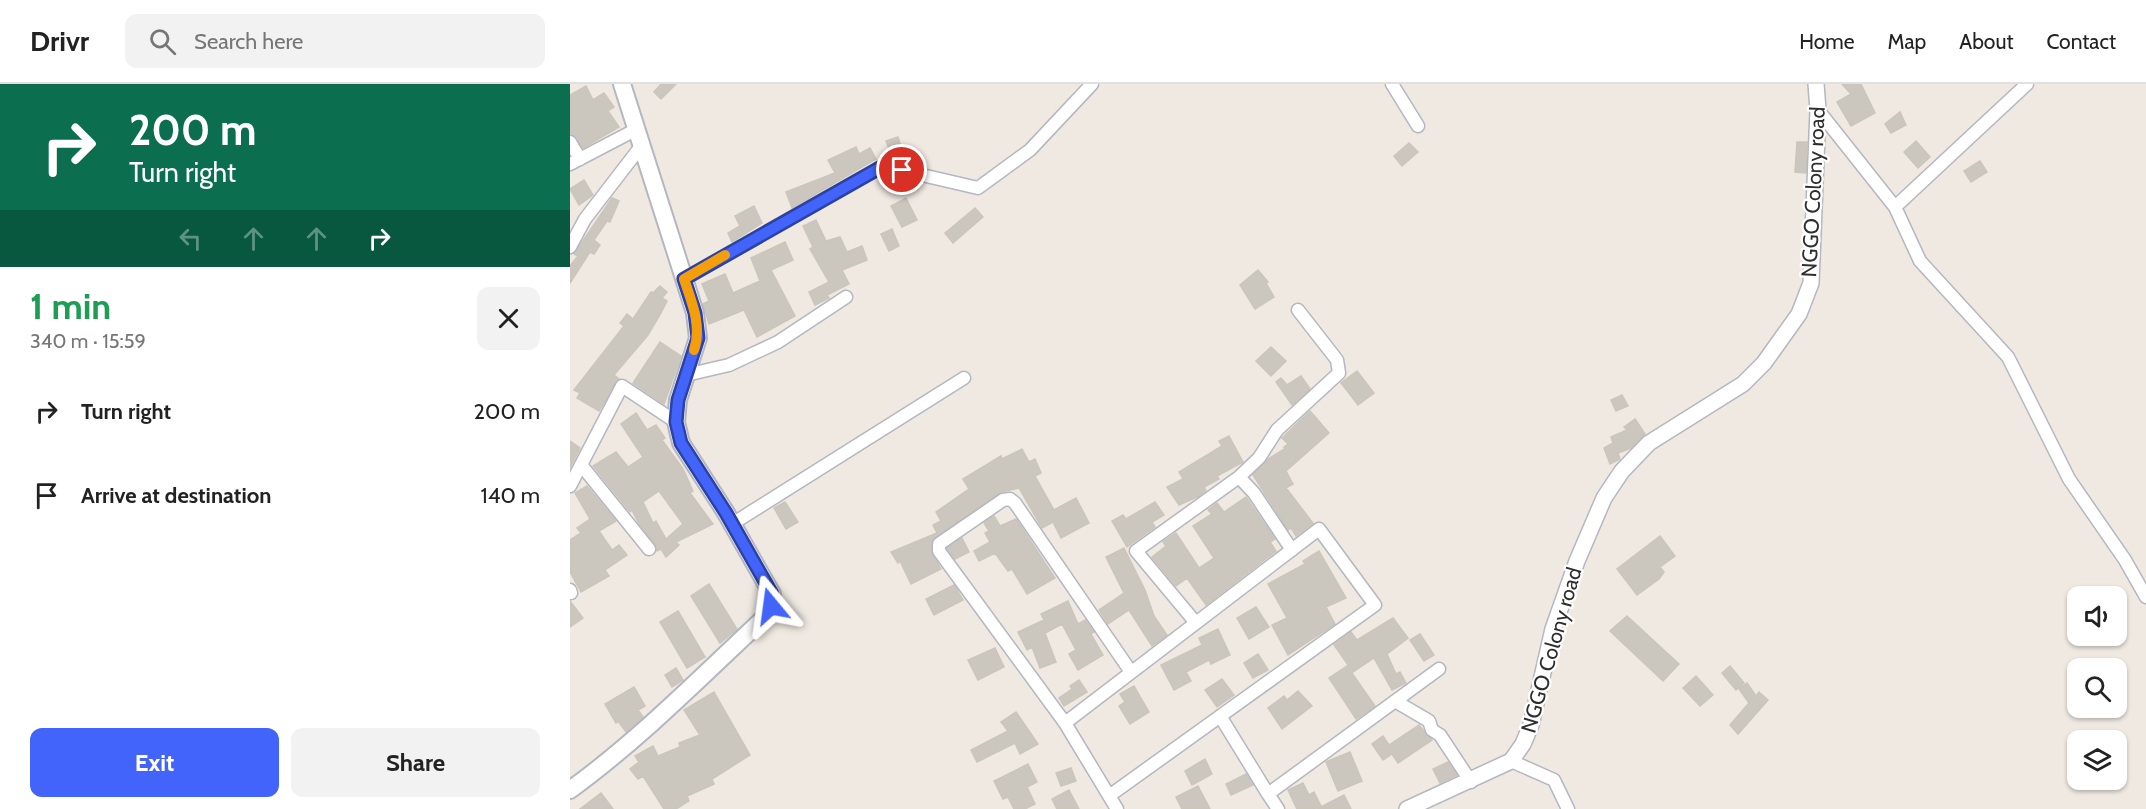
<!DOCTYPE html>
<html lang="en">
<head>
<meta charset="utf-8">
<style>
	:root { --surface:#fff; --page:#f2f2f2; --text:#222; --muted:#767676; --line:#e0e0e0; --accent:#4264fb }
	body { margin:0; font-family:Cabin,sans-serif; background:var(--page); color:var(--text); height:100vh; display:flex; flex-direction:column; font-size:22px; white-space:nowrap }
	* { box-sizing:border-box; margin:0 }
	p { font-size:20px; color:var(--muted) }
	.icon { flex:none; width:33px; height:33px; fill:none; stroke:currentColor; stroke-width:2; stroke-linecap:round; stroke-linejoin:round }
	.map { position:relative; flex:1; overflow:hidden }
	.drawer { display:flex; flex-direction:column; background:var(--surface); width:570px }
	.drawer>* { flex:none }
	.banner { background:#0b6e4f; color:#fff; overflow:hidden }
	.tools { position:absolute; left:1497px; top:502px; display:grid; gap:12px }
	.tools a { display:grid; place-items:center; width:60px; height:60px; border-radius:12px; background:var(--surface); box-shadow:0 2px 4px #0004; font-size:30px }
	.pin { position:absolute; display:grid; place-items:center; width:51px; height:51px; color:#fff; margin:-26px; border:3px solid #fff; border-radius:50%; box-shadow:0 2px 6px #0007 }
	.me { position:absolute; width:66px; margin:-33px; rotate:344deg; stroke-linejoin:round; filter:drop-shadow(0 0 4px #0008) }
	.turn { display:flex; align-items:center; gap:21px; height:126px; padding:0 30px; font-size:27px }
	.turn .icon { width:78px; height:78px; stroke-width:2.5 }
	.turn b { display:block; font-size:42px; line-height:51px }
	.lanes { display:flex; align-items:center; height:57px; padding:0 30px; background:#0003; justify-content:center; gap:30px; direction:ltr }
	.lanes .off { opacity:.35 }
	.round { display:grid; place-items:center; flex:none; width:63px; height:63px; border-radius:12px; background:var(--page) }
	.head { display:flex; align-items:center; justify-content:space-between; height:102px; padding:0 30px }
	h1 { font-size:36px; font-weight:700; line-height:45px; color:#1e9e55 }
	.action { display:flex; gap:12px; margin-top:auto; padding:12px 30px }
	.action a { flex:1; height:69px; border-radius:12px; background:var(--accent); color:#fff; font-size:24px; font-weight:700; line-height:69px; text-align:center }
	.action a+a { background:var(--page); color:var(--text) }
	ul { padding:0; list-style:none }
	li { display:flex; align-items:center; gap:18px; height:84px; padding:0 30px }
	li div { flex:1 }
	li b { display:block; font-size:22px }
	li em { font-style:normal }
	header { display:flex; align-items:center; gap:36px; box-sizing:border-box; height:84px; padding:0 30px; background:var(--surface); border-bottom:2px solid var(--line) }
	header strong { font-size:28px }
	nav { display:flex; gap:33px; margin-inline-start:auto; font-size:21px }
	.search { width:420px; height:54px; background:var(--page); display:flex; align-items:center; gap:15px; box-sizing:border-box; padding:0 21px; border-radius:12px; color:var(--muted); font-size:22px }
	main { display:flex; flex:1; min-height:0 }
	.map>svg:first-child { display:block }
</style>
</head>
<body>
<header>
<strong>Drivr</strong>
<div class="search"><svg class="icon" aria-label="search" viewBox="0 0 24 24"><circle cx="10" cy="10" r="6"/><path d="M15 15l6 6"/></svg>Search here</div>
<nav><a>Home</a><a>Map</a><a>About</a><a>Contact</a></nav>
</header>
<main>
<section class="drawer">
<div class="banner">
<div class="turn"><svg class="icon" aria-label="right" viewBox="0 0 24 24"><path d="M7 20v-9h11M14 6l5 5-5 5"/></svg><div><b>200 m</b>Turn right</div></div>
<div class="lanes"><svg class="icon off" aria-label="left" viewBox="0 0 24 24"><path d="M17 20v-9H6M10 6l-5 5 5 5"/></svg><svg class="icon off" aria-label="ahead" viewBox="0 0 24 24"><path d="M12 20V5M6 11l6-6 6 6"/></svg><svg class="icon off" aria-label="ahead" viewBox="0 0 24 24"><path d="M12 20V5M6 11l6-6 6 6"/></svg><svg class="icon" aria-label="right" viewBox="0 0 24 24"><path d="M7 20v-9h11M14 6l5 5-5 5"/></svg></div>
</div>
<div class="head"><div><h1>1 min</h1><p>340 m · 15:59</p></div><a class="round"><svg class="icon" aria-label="close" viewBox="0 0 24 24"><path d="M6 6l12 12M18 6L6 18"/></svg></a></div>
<ul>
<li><svg class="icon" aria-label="right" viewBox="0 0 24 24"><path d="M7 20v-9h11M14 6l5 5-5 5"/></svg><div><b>Turn right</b></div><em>200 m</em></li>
<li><svg class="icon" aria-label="arrive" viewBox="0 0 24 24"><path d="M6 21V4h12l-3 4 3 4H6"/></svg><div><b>Arrive at destination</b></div><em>140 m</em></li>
</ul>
<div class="action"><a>Exit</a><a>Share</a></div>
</section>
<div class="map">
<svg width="1576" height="725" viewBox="0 0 1576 725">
	<rect width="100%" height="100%" fill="#efe9e1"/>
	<path fill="#cbc7bf" stroke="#cbc5ba" stroke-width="1.5" fill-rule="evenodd" d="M91 0H106L91 15 84 8Z
		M1272 0H1291L1305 29 1281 42 1267 18 1281 10Z
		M16 2 23 16 34 9 44 23 38 27 49 43 13 64 0 48V11Z
		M1330 28 1336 41 1321 49 1315 40Z
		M328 53 333 69 322 73 316 57Z
		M1346 57 1360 73 1348 84 1334 68Z
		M1227 58H1237L1236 89 1225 88Z
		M839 59 848 68 832 82 824 72Z
		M286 63 289 70 300 64 306 75 222 124 216 108 265 89 258 76Z
		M1410 77 1417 88 1401 98 1394 87Z
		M14 96 23 111 9 121 0 105Z
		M42 114 49 117 40 138 37 137 24 156 30 161 24 170 20 168 0 199V182L8 172 4 170Z
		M336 114 347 136 332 143 321 122Z
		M184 122 192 139 162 158 158 149 170 142 165 132Z
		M405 124 413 133 383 159 375 149Z
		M246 136 256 157 270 153 277 168 292 162 297 176 272 186 279 200 257 211 259 214 245 221 239 208 259 198 240 165 243 163 233 142Z
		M322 145 329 162 319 167 311 150Z
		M215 158 223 176 201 186 225 232 187 253 174 226 139 240 133 220 139 217 132 200 155 190 163 209 190 197 181 174Z
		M688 186 698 198 696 199 704 213 685 225 670 201Z
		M90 202 97 208 92 214 97 217 91 229 78 251 44 291 49 295 29 327 7 314 10 309 4 306 54 242 50 239 57 230 63 235 81 208 83 209Z
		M90 258 111 272 94 320 63 299Z
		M701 263 716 277 701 292 686 277Z
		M787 287 804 309 788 321 771 299Z
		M731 292 740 305 722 321 706 298 711 294 717 301Z
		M1052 311 1058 322 1046 327 1041 316Z
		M740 327 759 349 716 387 723 400 716 404 743 439 726 452 721 444 718 446 683 391 698 375 716 364 714 363 718 360 712 354Z
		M66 329 77 346 86 341 95 354 92 356 113 385 123 407 120 409 143 440 106 458 109 461 96 473 91 465 87 467 85 460 68 438 62 426 60 428 23 382 46 368 58 383 73 373 51 340ZM89 407 113 440 96 455 86 437 83 439 73 418Z
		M1065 335 1075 350 1061 364 1048 369 1050 375 1040 380 1034 364 1043 359 1041 353 1057 346 1054 343Z
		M659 352 673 378 647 392 649 395 634 403 636 406 629 412 609 421 597 403 613 395 609 388 652 362 649 357Z
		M0 357 10 364 0 384Z
		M452 365 459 378 465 375 471 389 465 392 484 426 506 414 519 439 491 454 483 438 472 444 449 404 431 408 364 454 361 468 371 485 341 500 330 477 328 479 321 468 367 449 363 441 371 437 366 428 399 405 393 395 431 372 432 375Z
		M17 402 46 437 29 447 42 466 49 461 57 471 35 486 39 492 11 508 0 488V456L11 449 7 444 20 435 5 409Z
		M676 413 705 455 700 458 706 467 636 521 617 494 606 502 582 473 596 462 593 458 606 449 629 484 644 474 623 442 642 430 638 426 647 419 654 428Z
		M215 418 228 438 216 445 204 424Z
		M585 418 594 431 582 438 585 443 557 463 542 437 553 431 556 435Z
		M424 432 430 442 446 435 485 494 457 510 442 485 438 487 425 469 409 477 404 467 420 458 415 449 419 447 414 439Z
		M1090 452 1105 472 1090 483 1094 488 1089 495 1067 511 1047 485Z
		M392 454 399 468 385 475 377 464Z
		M554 464 575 506 584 532 597 551 582 562 559 526 538 540 529 526 554 509 536 473Z
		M749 467 776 514 756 523 765 540 718 571 702 541 717 534 698 500 735 480 733 477Z
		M139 500 167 545 150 559 121 512Z
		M384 501 393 516 364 531 356 515Z
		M0 517 13 534 0 543Z
		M498 517 508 540 515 536 524 548 521 550 533 571 508 586 499 570 506 566 492 540 475 549 486 578 470 584 462 563 457 566 448 548 474 536 471 530Z
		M686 523 699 543 679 555 667 534Z
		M108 527 135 573 117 584 90 538Z
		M1057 532 1109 580 1093 597 1040 547Z
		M823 534 838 554 817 570 826 590 830 588 836 599 822 606 804 574 783 588 764 561 781 548 787 556Z
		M648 545 660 571 641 580 639 576 616 588 621 597 604 606 591 581 632 561 629 554Z
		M850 550 864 571 854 577 840 556Z
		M425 564 434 583 408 596 398 576Z
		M688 570 698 586 683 594 674 579Z
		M777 582 805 622 786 635 759 594Z
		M1160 582 1174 599 1166 606 1152 589Z
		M106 584 113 596 102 603 95 591Z
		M1126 592 1143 611 1130 622 1113 604Z
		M652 595 664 611 647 623 635 606Z
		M509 596 517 608 494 622 489 614 502 605 500 602Z
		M1177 599 1186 612 1189 608 1198 616 1168 650 1160 641 1179 619 1169 605Z
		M564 602 579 628 560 640 549 622 555 618 550 610Z
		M64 603 75 622 68 626 73 633 56 648 48 637 46 639 35 620Z
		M728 607 742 622 712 645 698 624 714 612 717 616Z
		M144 608 180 671 142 695 144 700 117 712 119 717 106 725H94L73 692 68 695 60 685 69 678 65 672 83 662 88 672 110 663 109 659 130 651 114 626Z
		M446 628 468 660 450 670 445 659 407 678 401 666 438 647 431 638Z
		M849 641 862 656 828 679 822 670 813 676 802 660 813 652 819 661Z
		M780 668 792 697 768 707 756 678Z
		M635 675 642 690 622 701 615 687Z
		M878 678 887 691 870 699 863 685Z
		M458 680 467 698 457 703 465 720 455 725H444L438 713 433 715 424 697Z
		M501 684 506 697 491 702 486 689Z
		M676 690 683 701 661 711 656 700Z
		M733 699 739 711 744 708 751 722 744 725H727L718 706Z
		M628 702 640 725H612L606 713Z
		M499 706 509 725H487L482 715Z
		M31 709 43 725H10Z
		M774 711 781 725H747Z"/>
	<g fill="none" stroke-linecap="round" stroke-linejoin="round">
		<defs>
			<path id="minor" d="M822 0 848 42
				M1248 26 1325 123 1350 177 1438 273 1499 395 1555 476 1576 513
				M0 58 10 75
				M0 80 67 45
				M1325 123 1457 0
				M0 163 15 135 72 61
				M114 195 313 82 408 104 460 66 522 0
				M116 291 159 281 208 258 276 213
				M12 382 79 465
				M669 393 684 409 722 466
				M0 402 52 302 106 338
				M162 440 394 294
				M0 506 1 509
				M626 539 566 467 669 393 689 374 707 346 769 289 767 276 728 226
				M825 617 859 637 862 646 870 651 901 698
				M650 632 698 710
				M495 639 369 467V460L433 416 440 415 445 419 561 588
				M941 677 984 696 998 725
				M539 712 805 521 749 445 495 639 547 725
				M708 725 698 710 869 585"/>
			<path id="tertiary" d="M837 725 941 677 953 660 961 641 983 545 1007 477 1034 414 1052 387 1079 359 1173 300 1194 279 1229 230 1241 199 1248 26 1246 0"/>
			<path id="secondary" d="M0 706C70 655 132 592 195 533L201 522 202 510 156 429 111 359 106 338 108 316 128 254 125 229 52 0"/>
		</defs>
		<use href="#minor" stroke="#b4b7c1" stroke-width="15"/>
		<use href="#tertiary" stroke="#b4b7c1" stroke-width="18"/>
		<use href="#secondary" stroke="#b4b7c1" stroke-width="20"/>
		<use href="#minor" stroke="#fff" stroke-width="12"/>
		<use href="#tertiary" stroke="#fff" stroke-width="15"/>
		<use href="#secondary" stroke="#fff" stroke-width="16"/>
	</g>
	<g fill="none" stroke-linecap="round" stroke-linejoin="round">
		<defs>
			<path id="route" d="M201 522 202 510 156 429 111 359 106 338 108 316 128 254 125 229 114 195 313 82 332 86"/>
		</defs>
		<use href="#route" stroke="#2b41a3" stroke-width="15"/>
		<use href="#route" stroke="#4264fb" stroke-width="10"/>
		<path stroke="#f59e0b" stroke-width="10" d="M124 266C132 242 122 218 114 195L155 171"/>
	</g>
	<g text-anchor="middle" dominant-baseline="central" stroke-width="4.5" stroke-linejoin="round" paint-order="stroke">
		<g font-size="21" fill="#2e2e2e" stroke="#fff">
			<text transform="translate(1243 108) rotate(-87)">NGGO Colony road</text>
			<text transform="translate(981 566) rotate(-74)">NGGO Colony road</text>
		</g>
	</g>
</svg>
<div class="tools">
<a><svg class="icon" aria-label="sound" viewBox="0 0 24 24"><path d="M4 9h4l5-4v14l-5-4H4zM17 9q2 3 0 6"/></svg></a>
<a><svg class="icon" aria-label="search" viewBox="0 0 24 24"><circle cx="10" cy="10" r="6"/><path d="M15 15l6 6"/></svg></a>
<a><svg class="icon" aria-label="layers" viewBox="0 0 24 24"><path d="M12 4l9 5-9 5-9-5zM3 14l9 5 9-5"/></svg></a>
</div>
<div class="pin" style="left:332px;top:86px;background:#d93025"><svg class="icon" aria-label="arrive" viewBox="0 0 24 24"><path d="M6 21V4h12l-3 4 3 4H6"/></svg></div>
<svg class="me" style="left:201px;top:522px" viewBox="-20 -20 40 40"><path d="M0-17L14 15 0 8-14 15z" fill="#4264fb" stroke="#fff" stroke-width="4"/></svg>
</div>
</main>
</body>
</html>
